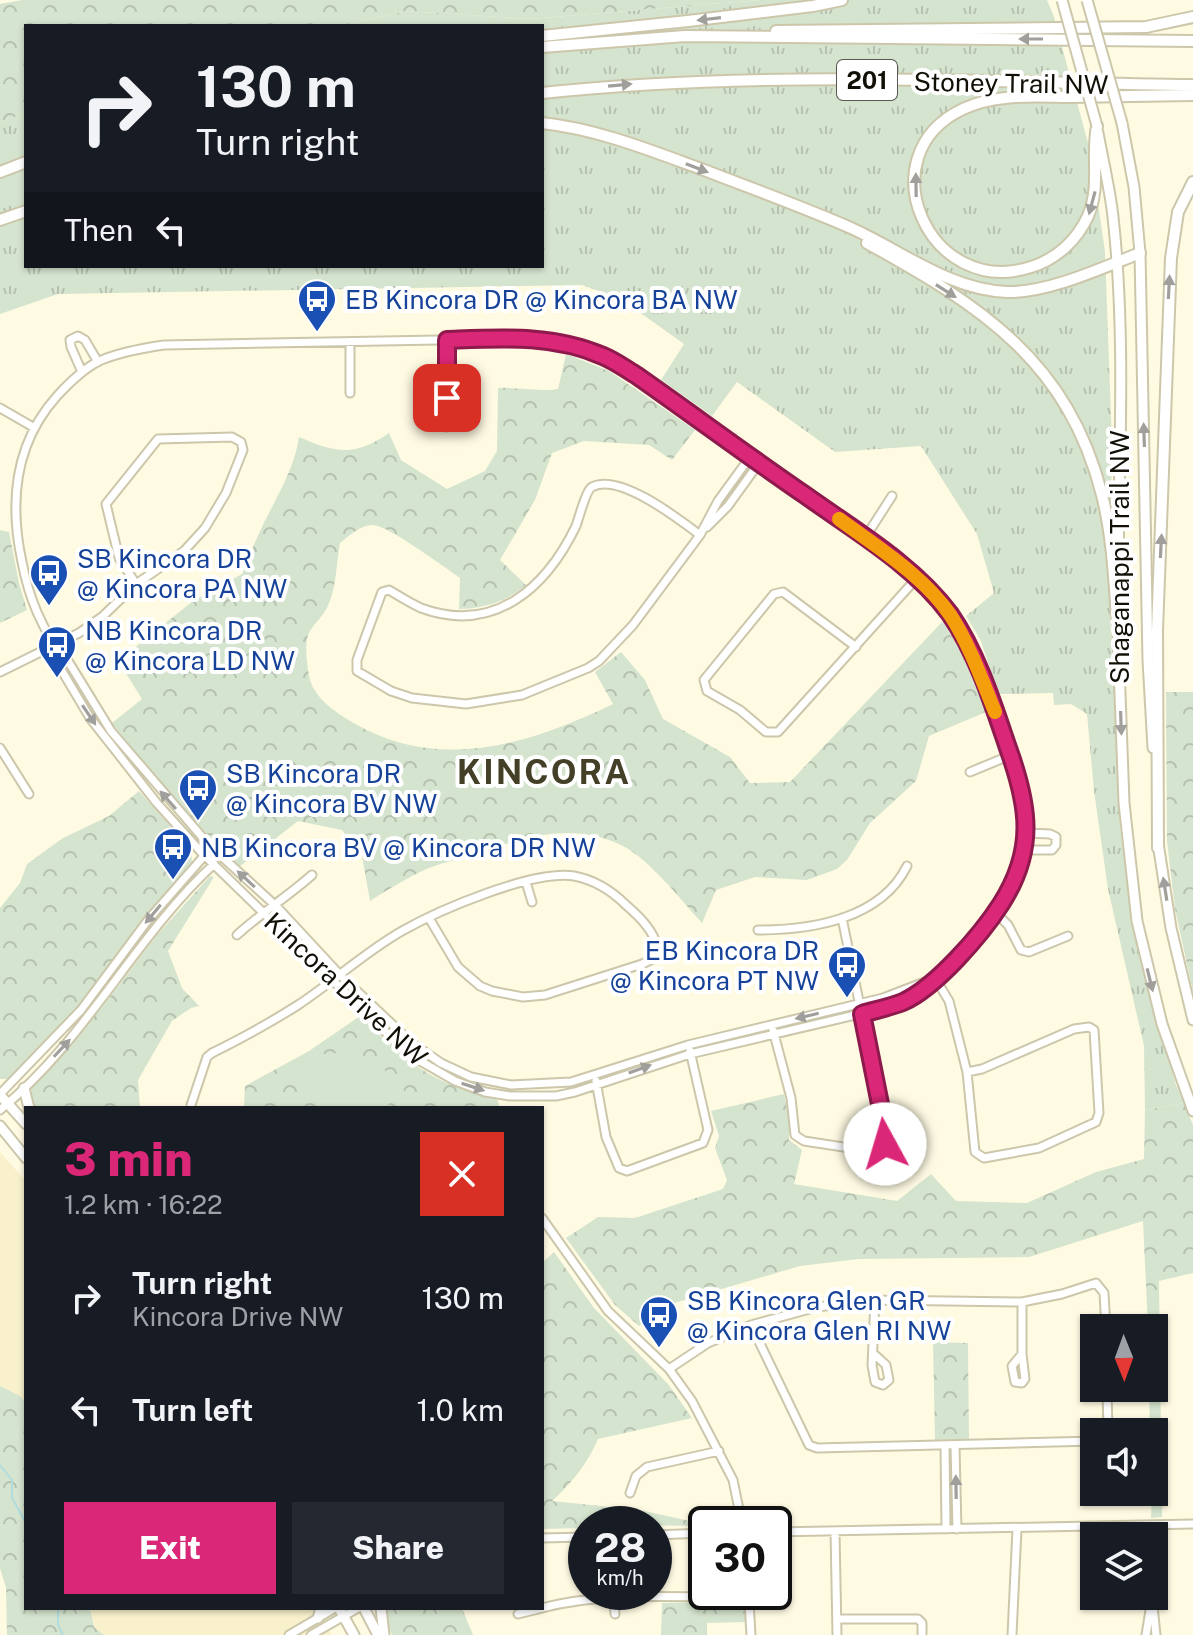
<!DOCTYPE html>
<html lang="en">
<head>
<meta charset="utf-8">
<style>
	:root { --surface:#171b24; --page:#242831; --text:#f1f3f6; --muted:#9ea1a6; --accent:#db2777 }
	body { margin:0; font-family:"Public Sans",sans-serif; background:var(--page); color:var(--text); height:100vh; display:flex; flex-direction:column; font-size:30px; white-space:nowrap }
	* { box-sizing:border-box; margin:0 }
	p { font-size:26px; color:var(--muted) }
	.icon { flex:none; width:44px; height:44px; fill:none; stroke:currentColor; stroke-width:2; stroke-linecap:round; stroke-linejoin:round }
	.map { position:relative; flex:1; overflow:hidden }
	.side { position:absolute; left:24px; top:1106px; width:520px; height:504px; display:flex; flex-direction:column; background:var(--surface); border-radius:0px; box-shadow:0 2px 6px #0004 }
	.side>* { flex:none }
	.hud { position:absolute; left:24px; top:24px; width:520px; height:244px; border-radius:0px; box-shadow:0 2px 6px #0004; background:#171b24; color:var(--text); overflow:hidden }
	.needle { width:52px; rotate:179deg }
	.fabs { position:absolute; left:1080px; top:1314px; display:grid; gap:16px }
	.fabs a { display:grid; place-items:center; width:88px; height:88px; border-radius:0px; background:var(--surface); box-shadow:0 2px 6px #0004; font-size:40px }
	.speed { position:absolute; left:568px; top:1506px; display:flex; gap:16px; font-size:40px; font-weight:700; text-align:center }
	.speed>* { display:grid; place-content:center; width:104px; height:104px; border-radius:50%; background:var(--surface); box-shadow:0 2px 6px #0004; line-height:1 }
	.speed small { font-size:20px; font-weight:400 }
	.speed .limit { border:4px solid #111; border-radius:12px; background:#fff; color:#111 }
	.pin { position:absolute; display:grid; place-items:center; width:68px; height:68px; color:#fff; margin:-34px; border-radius:16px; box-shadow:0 4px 12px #0006 }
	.me { position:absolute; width:88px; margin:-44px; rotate:354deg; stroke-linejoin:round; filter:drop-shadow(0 0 6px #0008) }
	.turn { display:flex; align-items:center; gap:28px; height:168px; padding:0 40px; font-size:36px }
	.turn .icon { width:104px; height:104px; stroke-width:2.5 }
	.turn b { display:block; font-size:56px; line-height:68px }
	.then { display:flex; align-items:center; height:76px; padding:0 40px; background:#0003; gap:16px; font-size:30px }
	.round { display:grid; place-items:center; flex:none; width:84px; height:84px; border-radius:0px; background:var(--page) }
	.head { display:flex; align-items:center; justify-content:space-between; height:136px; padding:0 40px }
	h1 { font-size:48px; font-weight:800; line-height:60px; color:var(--accent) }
	.primary-button { display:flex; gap:16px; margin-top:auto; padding:16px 40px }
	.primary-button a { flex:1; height:92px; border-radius:0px; background:var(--accent); color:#fff; font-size:32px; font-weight:800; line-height:92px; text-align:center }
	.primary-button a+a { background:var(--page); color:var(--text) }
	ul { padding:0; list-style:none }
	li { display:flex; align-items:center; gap:24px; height:112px; padding:0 40px }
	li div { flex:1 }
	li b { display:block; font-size:30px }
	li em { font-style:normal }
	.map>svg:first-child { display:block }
</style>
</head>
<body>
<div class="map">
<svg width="1193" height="1635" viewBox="0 0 1193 1635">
	<defs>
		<pattern id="grass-tufts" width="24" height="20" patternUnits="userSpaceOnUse" patternTransform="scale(2)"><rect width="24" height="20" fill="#d5e4ce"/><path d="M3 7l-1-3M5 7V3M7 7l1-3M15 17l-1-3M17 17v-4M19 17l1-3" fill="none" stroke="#b6c2af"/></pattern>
		<pattern id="forest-crowns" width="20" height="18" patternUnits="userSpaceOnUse" patternTransform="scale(2)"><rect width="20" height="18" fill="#d5e4ce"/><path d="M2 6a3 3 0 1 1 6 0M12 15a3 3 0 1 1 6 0" fill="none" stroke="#b6c2af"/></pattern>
	</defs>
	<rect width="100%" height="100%" fill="#fffbe3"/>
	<path fill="#f8f1cc" d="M0 1152 26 1181V1403L20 1396 0 1386Z
		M90 1608H318L332 1635H104L94 1627Z"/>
	<path fill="url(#grass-tufts)" d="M760 0H1047L1054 17 1091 154 1105 252 1112 443 1110 612 1120 826 1129 891 1151 997 1176 1085 1184 1103 1145 1110 1144 1046 1108 889 1094 791 1087 714 1071 704 1054 705 1053 693 999 694 980 639 966 616 994 593 977 534 921 446 835 452 737 382 712 416 661 380 684 344 621 299 582 285 58 294 0 314V122L26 113V266H542V26H339L406 11 529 19Z"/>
	<path fill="url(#forest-crowns)" d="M22 0H760L529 19 406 11 339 26H26V113L0 122V4Z
		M566 354 609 371 695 430 672 460 649 445 584 441 552 453 535 500 500 560 526 585C506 602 485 608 459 609L460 578C444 567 389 526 373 525 360 525 349 536 340 543 336 564 337 584 329 603 325 615 315 622 309 633 304 643 307 664 309 675 312 695 331 709 347 719 435 774 526 746 613 704L595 672 621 652 645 680 663 719 730 757 750 783 790 782 943 621 961 652 986 712 929 736 916 781 870 823 847 860 837 869 807 880 755 877 716 890 702 923C680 899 651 861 623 846 573 821 525 837 476 854 460 859 444 862 429 868 408 877 389 889 370 901L362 856 342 830 298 821 239 867 169 797 112 723 142 699 118 661 193 601 242 574C250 554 258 534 268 515 281 489 295 465 299 437 336 453 354 457 389 433L401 460 447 489 485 471 497 451 498 388C512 387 549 392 558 389Z
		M0 530 9 532 19 583 27 610 0 623Z
		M1166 692H1193V992L1175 909 1167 841Z
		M139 791 191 850 192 864 153 906 64 1025 13 1079H0V908L20 883 27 864 63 838 109 816Z
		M210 876 214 877 168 951 182 988 199 1006 191 1008 172 1021 138 1080 140 1108H33L29 1096 33 1085 102 1007 158 934Z
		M360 1016C407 1061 432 1085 497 1099L500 1108H244L245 1086 309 1051Z
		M784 1094 789 1117V1140L802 1150 794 1184 897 1201 931 1174 956 1201 1027 1203 1096 1172 1144 1159 1145 1110 1184 1103 1193 1125V1273L1159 1281 1162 1517 1151 1518 1154 1432H1150L1149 1388H1154V1328H1148L1143 1221 1029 1257 859 1259 800 1266 664 1306 639 1326 615 1305 566 1238 598 1217 635 1218 723 1189 727 1180 715 1148 719 1136 711 1111Z
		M554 1252 594 1308 668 1384 692 1418 598 1439C588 1463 571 1484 552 1501L640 1510 694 1522V1526L586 1524V1528L542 1529V1263Z
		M933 1342 968 1343 969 1439 935 1440Z
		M0 1386 20 1396 26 1403V1608H90L94 1627 104 1635H7L6 1588 0 1568Z
		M737 1602 746 1608 747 1622 707 1623V1635H661L662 1603Z
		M385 1608H462L473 1635H392L388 1625Z"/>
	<path fill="#d5e4ce" d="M353 1052 383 1068 405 1092 384 1108H318L295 1075 323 1054Z"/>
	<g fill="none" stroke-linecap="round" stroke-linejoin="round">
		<path stroke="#b1dddf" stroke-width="2" d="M0 1465 12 1480V1498L26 1523
			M58 1608V1625L63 1635"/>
		<defs>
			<path id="minor" d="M447 340V427
				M350 342V393
				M82 372 71 347 70 340 78 336 85 340 98 362
				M0 408 33 427
				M707 527 728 506 759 463
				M700 535C680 520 619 472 592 487 586 490 579 518 576 526 546 588 494 635 421 608 410 603 399 596 389 590L382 592 357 660V671L391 691 412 698 466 704 522 695 588 668 599 661 633 625 700 535 718 501 750 457
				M865 538 892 496
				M55 646 56 661 90 718 156 802 201 852 408 1054 455 1081 485 1092 510 1096H556L575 1092 690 1054 885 1008 903 1002 927 987 988 922 1013 885 1025 850 1027 833 1020 779 966 643 950 615 930 592 902 567 636 375C587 346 553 338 496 339L164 345C143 348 120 352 99 361 83 369 69 383 57 396 14 444 9 502 22 562 28 594 42 633 65 656L111 731 209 845 276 906 340 975 412 1043 441 1063 471 1077 511 1085 571 1082 688 1045 883 998 935 978
				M856 647 783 592 774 594 704 680 707 691 740 710 766 732H778L916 579
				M0 672 79 633 103 616 136 584 184 551 205 528 226 493 243 450 241 442 232 437 158 439 106 504 119 558 136 584
				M0 748 29 794
				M970 772 1011 755
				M1025 850H1052L1056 845V837L1050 834 1027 833
				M526 882 532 902
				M995 912 1008 925 1021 950 1029 952 1068 936
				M758 930C812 930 881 919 907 866
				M237 935C261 913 287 897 312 875
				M935 978 949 1001 967 1072 975 1152 984 1158 1039 1148 1096 1122 1099 1113 1094 1030 1089 1027 1074 1029 982 1069 967 1072
				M773 1030 791 1098 795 1135 804 1141 876 1152 885 1144 881 1109 842 918
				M596 1081 606 1137 619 1168 627 1171 703 1143 708 1130 690 1051
				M0 1094 81 1010 148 920 205 855
				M191 1105 207 1057 212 1053C242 1038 270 1023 298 1005 333 982 365 952 402 931 439 910 532 870 574 876 595 880 611 890 626 905 640 917 654 931 658 949L655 958 642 964 545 995 523 997 492 991 480 986 458 967 429 918
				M0 1110C86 1040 134 938 214 864
				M542 1218 608 1311 669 1369 692 1401 733 1480 742 1524
				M751 1325 809 1445 817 1448 1094 1441
				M874 1354 886 1365 889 1380 883 1385 875 1382 872 1365 875 1300
				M1022 1354 1012 1366 1015 1382 1022 1383 1025 1379 1022 1354V1302
				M669 1369 708 1343 751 1325 817 1307 875 1300 1022 1302 1062 1294 1096 1283 1104 1293 1106 1328
				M1107 1388 1108 1432
				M945 1446 946 1529
				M955 1446 957 1529
				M630 1493 636 1476 647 1467 719 1451
				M835 1531 837 1635
				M774 1532 1193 1524
				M654 1535 706 1533
				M542 1538 586 1537
				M1152 1596 1156 1635
				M614 1598 615 1614
				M542 1608C607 1591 677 1598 743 1597L749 1601 751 1635
				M518 1614 542 1608
				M837 1619H918L922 1623V1635
				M289 1635 335 1608
				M311 1635 358 1608
				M1012 1635 1017 1529
				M1146 1635 1151 1604"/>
			<path id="major" d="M1122 123 1134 187 1140 253 1148 660 1153 748
				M1098 133C1103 161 1110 189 1113 217 1126 334 1119 455 1118 573
				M1117 611 1124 803 1137 921 1162 1024 1193 1111
				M1158 843 1171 928 1193 1020
				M24 1088 29 1108
				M0 1095 26 1124
				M0 1126 26 1158
				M339 1608 354 1635
				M364 1608 378 1635
				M381 1608 384 1635
				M318 1618 321 1608"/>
			<path id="highway" d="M776 31 1146 27 1193 17
				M542 36 688 21 813 6 842 0
				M542 47 685 36 1193 41
				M542 93C758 70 976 82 1193 85
				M542 123C598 129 652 151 704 170 753 189 803 207 851 228 902 251 950 290 1007 292 1048 293 1102 268 1140 253
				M1097 126C1091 156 1101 186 1088 216 1077 240 1057 259 1031 267 929 300 865 155 963 109 996 93 1036 97 1071 97 1112 96 1152 96 1193 95
				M0 172 26 162
				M0 220 26 211
				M867 243C981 306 1068 361 1102 495 1112 534 1114 576 1117 617
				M1158 848 1157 631 1171 258 1178 212 1193 182"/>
		</defs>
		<use href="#minor" stroke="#ccc7ab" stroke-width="11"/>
		<use href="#major" stroke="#ccc7ab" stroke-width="13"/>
		<use href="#highway" stroke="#ccc7ab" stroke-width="14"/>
		<use href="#minor" stroke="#fff" stroke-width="7"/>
		<use href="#major" stroke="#fff" stroke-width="9"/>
		<use href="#highway" stroke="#fff" stroke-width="10"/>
		<defs>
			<path id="major-bridge" d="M1062 0 1097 126
				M1087 0 1122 123"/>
		</defs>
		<use href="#major-bridge" stroke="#ccc7ab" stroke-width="13" stroke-linecap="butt"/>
		<use href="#major-bridge" stroke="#fff" stroke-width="9"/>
	</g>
	<defs><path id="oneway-solid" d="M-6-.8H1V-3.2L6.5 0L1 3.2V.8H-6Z" transform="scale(2)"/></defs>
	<g fill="#a09f9b">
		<use href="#oneway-solid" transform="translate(709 19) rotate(173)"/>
		<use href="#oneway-solid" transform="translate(1031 39) rotate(-180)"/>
		<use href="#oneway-solid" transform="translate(620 85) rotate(-5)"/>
		<use href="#oneway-solid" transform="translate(697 168) rotate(21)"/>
		<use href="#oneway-solid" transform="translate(916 185) rotate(-91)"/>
		<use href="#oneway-solid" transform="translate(1092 203) rotate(105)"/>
		<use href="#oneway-solid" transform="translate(1169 287) rotate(-87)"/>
		<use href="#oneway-solid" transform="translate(946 291) rotate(32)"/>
		<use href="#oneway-solid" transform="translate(1144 435) rotate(-92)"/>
		<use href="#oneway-solid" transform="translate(1161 546) rotate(-87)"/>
		<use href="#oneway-solid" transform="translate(89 715) rotate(56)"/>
		<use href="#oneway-solid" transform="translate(1121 723) rotate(88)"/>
		<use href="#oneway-solid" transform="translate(168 800) rotate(-131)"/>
		<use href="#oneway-solid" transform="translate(246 879) rotate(-137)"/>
		<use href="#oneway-solid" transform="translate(1165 889) rotate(-99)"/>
		<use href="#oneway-solid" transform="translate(153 914) rotate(130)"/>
		<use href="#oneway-solid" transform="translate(1150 980) rotate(76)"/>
		<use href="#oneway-solid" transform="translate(807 1016) rotate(167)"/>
		<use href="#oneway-solid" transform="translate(62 1048) rotate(-47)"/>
		<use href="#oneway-solid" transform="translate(640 1069) rotate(-20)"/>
		<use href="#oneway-solid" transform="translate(473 1087) rotate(18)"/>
		<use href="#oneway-solid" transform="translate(956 1487) rotate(-91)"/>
	</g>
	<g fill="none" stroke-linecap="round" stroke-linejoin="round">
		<defs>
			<path id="route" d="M447 398V340C500 338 553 334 603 356 615 361 626 369 636 375 693 415 748 456 805 495 854 530 914 565 950 614 977 653 993 704 1008 748 1029 806 1036 849 1001 904 981 935 936 987 903 1002 890 1007 876 1010 862 1014L881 1109 885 1144"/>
		</defs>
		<use href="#route" stroke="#8e194d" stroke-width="20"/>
		<use href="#route" stroke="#db2777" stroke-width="14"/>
		<path stroke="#f59e0b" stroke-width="14" d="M839 519C877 547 924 576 951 616 970 646 982 680 995 712"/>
	</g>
	<defs>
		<symbol id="bus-pin" viewBox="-11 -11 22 30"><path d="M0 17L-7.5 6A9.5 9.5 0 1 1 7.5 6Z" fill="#1a4fb4" stroke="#fff"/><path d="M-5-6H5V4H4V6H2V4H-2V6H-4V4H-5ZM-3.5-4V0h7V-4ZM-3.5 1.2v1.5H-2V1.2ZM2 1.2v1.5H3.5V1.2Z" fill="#fff"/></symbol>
	</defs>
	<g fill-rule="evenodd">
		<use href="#bus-pin" x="295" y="277" width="44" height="60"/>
		<use href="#bus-pin" x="27" y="551" width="44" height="60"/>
		<use href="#bus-pin" x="35" y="623" width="44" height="60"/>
		<use href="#bus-pin" x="176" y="766" width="44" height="60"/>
		<use href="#bus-pin" x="151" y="825" width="44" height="60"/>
		<use href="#bus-pin" x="825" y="943" width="44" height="60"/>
		<use href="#bus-pin" x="637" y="1293" width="44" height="60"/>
	</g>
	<g text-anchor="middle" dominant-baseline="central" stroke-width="8" stroke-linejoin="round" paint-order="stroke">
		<rect fill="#fff" stroke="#585751" stroke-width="2" x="837" y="60" width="60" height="40" rx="6"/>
		<g font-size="24" font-weight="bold" fill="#110f06">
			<text x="867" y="80">201</text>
		</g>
		<g font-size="26" fill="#110f06" stroke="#fff">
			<text transform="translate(1011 83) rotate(1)">Stoney Trail NW</text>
			<text transform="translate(1119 557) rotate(-90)">Shaganappi Trail NW</text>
			<text transform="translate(346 989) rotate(43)">Kincora Drive NW</text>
		</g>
		<g font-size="26" fill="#164399" stroke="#fff" text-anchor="start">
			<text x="345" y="299">EB Kincora DR @ Kincora BA NW</text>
			<text x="77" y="558">SB Kincora DR<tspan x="77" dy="30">@ Kincora PA NW</tspan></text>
			<text x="85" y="630">NB Kincora DR<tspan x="85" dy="30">@ Kincora LD NW</tspan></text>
			<text x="226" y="773">SB Kincora DR<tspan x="226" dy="30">@ Kincora BV NW</tspan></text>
			<text x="201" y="847">NB Kincora BV @ Kincora DR NW</text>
			<text x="819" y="950" text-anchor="end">EB Kincora DR<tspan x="819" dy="30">@ Kincora PT NW</tspan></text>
			<text x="687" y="1300">SB Kincora Glen GR<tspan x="687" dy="30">@ Kincora Glen RI NW</tspan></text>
		</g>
		<g font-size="34" font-weight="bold" letter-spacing="2" fill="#443f27" stroke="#fff">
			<text x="544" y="772">KINCORA</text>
		</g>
	</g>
</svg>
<div class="fabs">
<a><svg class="needle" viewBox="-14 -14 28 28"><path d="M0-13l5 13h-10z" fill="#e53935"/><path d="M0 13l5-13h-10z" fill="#9ea1a6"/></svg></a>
<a><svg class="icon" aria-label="sound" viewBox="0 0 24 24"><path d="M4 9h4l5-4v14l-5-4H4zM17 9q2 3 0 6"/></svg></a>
<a><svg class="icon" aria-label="layers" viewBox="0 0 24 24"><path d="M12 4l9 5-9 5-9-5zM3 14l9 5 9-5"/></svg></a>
</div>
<div class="speed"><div>28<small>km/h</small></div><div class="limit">30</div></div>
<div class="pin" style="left:447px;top:398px;background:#d93025"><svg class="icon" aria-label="arrive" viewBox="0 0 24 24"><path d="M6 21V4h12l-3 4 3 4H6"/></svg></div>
<svg class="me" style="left:885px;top:1144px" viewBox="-20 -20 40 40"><circle r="19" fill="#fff"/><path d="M0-13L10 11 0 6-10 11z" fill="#db2777"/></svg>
<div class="hud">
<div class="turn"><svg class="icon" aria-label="right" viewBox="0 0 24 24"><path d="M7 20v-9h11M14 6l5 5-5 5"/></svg><div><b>130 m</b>Turn right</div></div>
<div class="then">Then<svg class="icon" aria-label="left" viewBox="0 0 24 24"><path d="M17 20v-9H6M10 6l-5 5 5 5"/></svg></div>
</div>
<section class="side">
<div class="head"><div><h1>3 min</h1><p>1.2 km · 16:22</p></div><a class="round" style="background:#d93025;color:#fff"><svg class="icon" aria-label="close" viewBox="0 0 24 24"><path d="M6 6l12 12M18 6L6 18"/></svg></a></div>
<ul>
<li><svg class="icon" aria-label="right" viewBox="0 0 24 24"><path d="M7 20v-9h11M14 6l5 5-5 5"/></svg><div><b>Turn right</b><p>Kincora Drive NW</p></div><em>130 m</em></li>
<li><svg class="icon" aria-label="left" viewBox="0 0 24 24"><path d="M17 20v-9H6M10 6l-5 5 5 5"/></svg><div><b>Turn left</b></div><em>1.0 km</em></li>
</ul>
<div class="primary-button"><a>Exit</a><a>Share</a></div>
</section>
</div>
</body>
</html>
